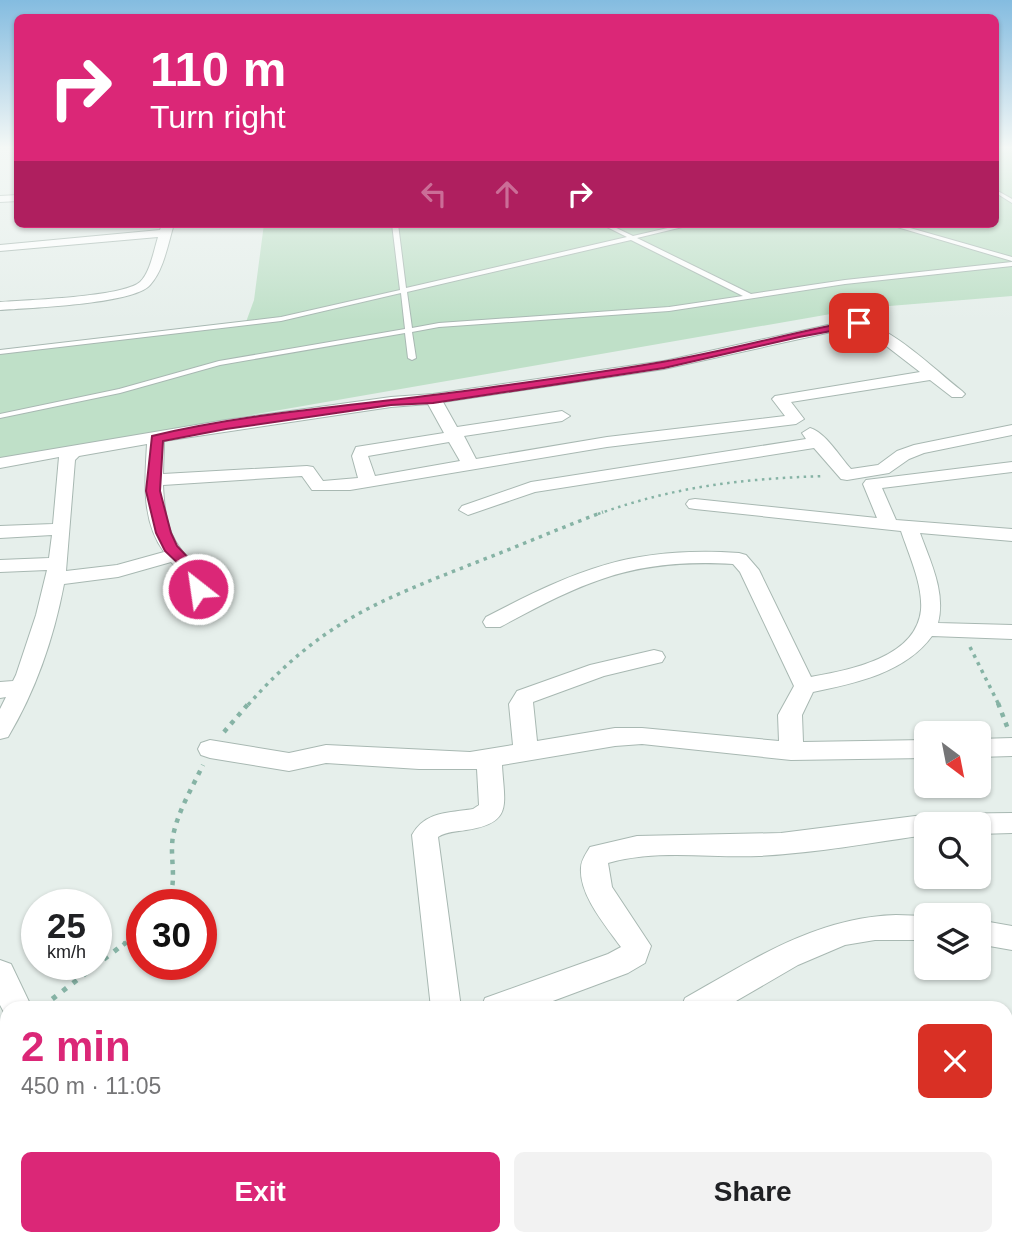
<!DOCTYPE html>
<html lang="en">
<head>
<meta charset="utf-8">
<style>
	:root { --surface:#fff; --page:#f2f2f2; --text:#202124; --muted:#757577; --accent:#db2777 }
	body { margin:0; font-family:Helvetica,sans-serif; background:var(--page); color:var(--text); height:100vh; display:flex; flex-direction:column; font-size:26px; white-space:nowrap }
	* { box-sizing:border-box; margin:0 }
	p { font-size:23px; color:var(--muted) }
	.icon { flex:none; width:38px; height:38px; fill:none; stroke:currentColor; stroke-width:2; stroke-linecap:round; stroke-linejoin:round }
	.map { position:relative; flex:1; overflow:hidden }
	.drawer { position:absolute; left:0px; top:1001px; width:1013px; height:245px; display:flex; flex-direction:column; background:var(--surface); border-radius:21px 21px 0 0; box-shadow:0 2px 5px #0004 }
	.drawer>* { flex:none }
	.guide { position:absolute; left:14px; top:14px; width:985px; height:214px; border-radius:10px; box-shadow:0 2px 5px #0004; background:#db2777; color:#fff; overflow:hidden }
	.needle { width:46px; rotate:148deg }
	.tools { position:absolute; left:914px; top:721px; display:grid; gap:14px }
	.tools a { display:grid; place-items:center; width:77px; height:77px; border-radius:10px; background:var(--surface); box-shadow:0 2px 5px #0004; font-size:35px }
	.speed { position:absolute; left:21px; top:889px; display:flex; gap:14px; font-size:35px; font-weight:700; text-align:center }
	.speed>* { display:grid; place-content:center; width:91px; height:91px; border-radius:50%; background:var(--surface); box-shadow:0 2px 5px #0004; line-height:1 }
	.speed small { font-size:18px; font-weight:400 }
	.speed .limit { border:10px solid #d22; background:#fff; color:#111 }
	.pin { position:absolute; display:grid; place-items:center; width:60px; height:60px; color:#fff; margin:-30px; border-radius:14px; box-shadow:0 4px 10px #0006 }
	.me { position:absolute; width:77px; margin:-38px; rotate:330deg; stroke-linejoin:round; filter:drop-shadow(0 0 5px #0008) }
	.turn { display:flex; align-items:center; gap:24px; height:147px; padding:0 21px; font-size:32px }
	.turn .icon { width:91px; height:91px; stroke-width:2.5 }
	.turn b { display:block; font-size:49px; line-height:60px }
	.lanes { display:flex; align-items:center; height:66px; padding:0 21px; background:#0003; justify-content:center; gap:35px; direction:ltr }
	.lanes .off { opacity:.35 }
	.round { display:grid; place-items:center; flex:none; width:74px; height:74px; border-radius:10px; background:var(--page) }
	.summary { display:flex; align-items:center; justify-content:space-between; height:119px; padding:0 21px }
	h1 { font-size:42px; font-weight:800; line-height:52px; color:var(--accent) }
	.action { display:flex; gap:14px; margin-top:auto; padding:14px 21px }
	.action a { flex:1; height:80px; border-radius:10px; background:var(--accent); color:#fff; font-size:28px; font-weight:800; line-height:80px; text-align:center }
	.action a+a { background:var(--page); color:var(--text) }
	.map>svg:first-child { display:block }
</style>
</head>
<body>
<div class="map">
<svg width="1012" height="1246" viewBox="0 0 1012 1246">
	<rect width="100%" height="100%" fill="#e6efeb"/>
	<path fill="#bfe0c8" d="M996 147H1012V296L865 308 223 420 0 465V352L246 322 254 300 264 224H996Z"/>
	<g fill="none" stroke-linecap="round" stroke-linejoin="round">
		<defs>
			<path id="lane" d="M996 190 1012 199V203L996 193Z
				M392 224H398L406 288 627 237 601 224H608L633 236 685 224H695L637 238 751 294 845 280 1012 262V266L845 284 669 311 439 327 412 332 416 358 412 360 408 358 405 333 220 365 120 393 0 418V414L119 389 219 361 405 329 401 293 281 321 0 354V350L281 317 400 290ZM631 240 743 296 669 307 439 323 412 328 407 292Z
				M887 224H896L1012 257V261Z"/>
			<path id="street" d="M18 195V201L0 202V196Z
				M162 224H174C168 243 164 270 150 285 134 304 28 308 0 310V302C26 300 123 297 140 282 150 273 154 250 158 237L0 251V245L160 230Z
				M855 319C895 329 930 366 962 391L965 394 962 397H952L930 380 791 402 804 419 796 424 607 447 350 490H312L302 476 163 485C164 506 166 530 180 548 190 562 202 571 208 588L205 592H191L182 573 171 562 118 577 64 584C54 637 36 690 8 737L0 739V709L6 697 0 698V682L13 681 16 675 36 615 47 570 0 572V560L49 558 52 535 0 538V526L53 524 59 457 0 468V458L226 420 391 397 433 394 664 361ZM854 327 885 345 920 372 775 396 772 399 785 416 607 437 476 459 464 436 562 421 570 416 562 411 457 427 443 402 664 369ZM428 404 444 433 356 447 352 456 358 478 323 481 313 467 307 466 163 474 164 441 391 407ZM449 442 460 461 375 476 368 456ZM147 444C145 481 141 520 164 552L117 565 66 571 75 460 79 456Z
				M1012 425V435L924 453 909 459 889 473 847 480 841 479 814 448 535 492 468 515 459 510 462 506 531 482 806 439 802 433 810 428C825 432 840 457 851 469L878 465 897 451 914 445Z
				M1012 462V472L882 488 896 520 1012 529V541L920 533C930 561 946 592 938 623L1012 625V639L932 636C905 673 856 683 813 692L802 715 803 742 926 740V758L791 760 642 744 615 746 502 765C504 804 514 823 466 830 456 832 447 831 438 837L461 1008H431L412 835C425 811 449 813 473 809L479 805 477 769H419L326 763 289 771 210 758 201 755 198 749 201 743 210 740 289 753 326 745 470 752 513 745 509 704 517 691 590 665 654 650 662 652 665 657 662 662 604 676 533 702 537 741 615 728H642L779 741 778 715 794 686 740 572 733 564C633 558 586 581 500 627H486L483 622 486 617C578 569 632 546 739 553L746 555 759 570 811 677C849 670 916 658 921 610 923 585 909 555 901 531L695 509 689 508 686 504 689 500 695 499 877 518 863 484 866 480Z
				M1012 738V756L978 757V739Z
				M1012 813V833L978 834V824H926V835C870 843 815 853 759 856 709 858 657 849 608 863L612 887 651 946 645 963 628 973 534 1008H481L485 998 608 954 621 947C606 926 579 895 581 868 581 860 586 854 590 847L637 836 781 833 931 814Z
				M896 915 926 916V940H875L845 945 798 965 724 1008H681L685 998C752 960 817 917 896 915Z
				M978 920 1012 926V950L978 944Z
				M0 960 11 964 32 1008H7V1018L0 1005Z
				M7 1089V1129L0 1132V1092Z
				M7 1229V1239H39L36 1246H0Z
				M271 1239H310L313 1246H274Z"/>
		</defs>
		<use href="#lane" stroke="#a8b8b2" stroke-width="2"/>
		<use href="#street" stroke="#a8b8b2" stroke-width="2"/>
		<path stroke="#86b3a5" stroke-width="2.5" stroke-dasharray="2.5 4.5" stroke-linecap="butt" d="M598 514C677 486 741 479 824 476"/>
		<path stroke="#86b3a5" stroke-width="3.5" stroke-dasharray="3.5 5" stroke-linecap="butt" d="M970 647 999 705
			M248 705C321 622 378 601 477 562 519 546 560 528 603 512"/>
		<path stroke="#86b3a5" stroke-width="4.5" stroke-dasharray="4.5 6" stroke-linecap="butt" d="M998 703 1008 729
			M224 732 249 703
			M166 905C179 882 169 860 173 836 178 811 192 788 203 765
			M123 945 142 930"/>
		<path stroke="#86b3a5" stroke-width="5" stroke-dasharray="5 8" stroke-linecap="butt" d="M42 1007 125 943"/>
		<use href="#lane" fill="#fff" fill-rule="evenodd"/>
		<use href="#street" fill="#fff" fill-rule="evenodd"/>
	</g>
	<linearGradient id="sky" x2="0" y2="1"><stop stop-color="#84bce0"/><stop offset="0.46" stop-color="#f4f8f6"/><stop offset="1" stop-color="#f4f8f6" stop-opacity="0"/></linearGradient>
	<rect width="1012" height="321" fill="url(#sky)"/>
	<path fill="#db2777" stroke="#8e194d" stroke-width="2" d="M859 320 864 323 863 325 799 337 664 368 433 403 391 405 226 429 163 441 160 491 171 533 177 546 197 567 206 589 203 592H193L183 568 165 551 156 533 146 491 152 436C257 411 366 405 472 390 535 381 599 373 662 362 728 351 793 332 859 320Z"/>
</svg>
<div class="tools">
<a><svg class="needle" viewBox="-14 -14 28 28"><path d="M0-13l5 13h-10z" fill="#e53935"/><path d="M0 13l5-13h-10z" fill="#757577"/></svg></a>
<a><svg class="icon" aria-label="search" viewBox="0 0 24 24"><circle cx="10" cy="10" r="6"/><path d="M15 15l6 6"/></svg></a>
<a><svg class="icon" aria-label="layers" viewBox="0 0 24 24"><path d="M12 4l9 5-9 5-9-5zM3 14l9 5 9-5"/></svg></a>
</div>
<div class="speed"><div>25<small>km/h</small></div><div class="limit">30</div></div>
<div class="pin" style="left:859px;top:323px;background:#d93025"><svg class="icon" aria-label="arrive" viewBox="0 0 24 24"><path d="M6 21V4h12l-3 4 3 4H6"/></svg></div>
<svg class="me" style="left:198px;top:589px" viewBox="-20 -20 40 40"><circle r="17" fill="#db2777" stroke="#fff" stroke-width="3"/><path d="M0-11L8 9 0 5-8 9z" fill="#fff"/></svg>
<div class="guide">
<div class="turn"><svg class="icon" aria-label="right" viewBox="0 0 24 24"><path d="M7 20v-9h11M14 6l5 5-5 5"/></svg><div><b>110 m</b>Turn right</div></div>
<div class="lanes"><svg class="icon off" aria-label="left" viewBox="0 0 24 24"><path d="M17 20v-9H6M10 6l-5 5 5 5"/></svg><svg class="icon off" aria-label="ahead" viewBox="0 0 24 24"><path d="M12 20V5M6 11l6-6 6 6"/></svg><svg class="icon" aria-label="right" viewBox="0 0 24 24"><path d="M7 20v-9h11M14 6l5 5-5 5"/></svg></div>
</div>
<section class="drawer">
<div class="summary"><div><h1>2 min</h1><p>450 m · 11:05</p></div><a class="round" style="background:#d93025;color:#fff"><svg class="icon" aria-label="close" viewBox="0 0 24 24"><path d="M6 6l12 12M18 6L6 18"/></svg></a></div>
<div class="action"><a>Exit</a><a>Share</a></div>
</section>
</div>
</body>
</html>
